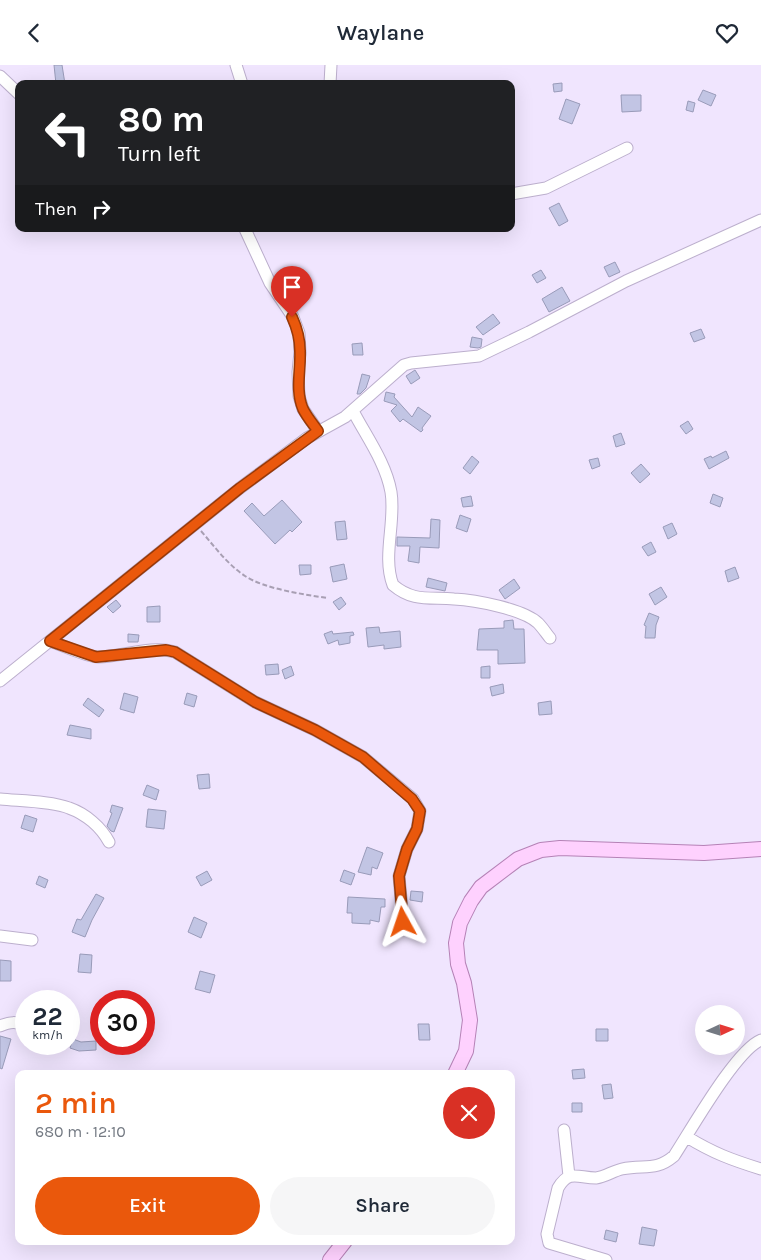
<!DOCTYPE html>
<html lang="en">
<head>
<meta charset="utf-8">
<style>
	:root { --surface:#fff; --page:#f6f6f7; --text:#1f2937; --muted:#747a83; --accent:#ea580c }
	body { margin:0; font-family:Karla,sans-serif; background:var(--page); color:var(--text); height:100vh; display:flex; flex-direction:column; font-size:19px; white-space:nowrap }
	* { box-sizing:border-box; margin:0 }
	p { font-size:16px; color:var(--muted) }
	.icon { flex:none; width:28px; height:28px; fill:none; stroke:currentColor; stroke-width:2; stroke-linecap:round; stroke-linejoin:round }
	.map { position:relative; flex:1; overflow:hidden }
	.panel { position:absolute; left:15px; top:1005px; width:500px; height:175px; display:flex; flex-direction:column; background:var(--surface); border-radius:10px; box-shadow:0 5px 20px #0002 }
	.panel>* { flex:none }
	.guide { position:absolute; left:15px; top:15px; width:500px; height:152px; border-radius:10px; box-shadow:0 5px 20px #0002; background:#202124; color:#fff; overflow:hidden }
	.needle { width:32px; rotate:86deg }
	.tools { position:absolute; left:695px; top:940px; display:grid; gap:10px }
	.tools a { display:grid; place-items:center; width:50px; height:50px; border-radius:50%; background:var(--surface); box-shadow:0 5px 20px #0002; font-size:25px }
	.speed { position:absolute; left:15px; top:925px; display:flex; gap:10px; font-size:25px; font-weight:700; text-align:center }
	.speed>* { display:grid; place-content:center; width:65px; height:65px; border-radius:50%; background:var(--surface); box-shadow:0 5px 20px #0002; line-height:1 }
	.speed small { font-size:12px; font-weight:400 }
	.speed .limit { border:8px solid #d22; background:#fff; color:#111 }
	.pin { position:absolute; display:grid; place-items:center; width:42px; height:42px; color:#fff; margin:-51px -21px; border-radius:50% 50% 50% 0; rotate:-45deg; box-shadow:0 0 5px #0007 }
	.pin .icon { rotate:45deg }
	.me { position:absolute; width:55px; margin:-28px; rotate:355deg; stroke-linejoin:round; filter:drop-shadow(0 0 4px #0008) }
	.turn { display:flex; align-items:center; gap:18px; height:105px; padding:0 20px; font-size:22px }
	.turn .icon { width:65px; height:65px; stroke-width:2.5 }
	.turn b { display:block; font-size:35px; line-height:42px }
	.then { display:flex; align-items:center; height:48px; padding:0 20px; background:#0003; gap:10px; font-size:19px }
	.round { display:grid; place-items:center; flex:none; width:52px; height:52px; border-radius:26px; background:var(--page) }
	.head { display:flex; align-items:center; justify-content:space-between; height:85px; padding:0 20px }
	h1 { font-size:30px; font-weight:600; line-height:38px; color:var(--accent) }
	.action { display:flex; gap:10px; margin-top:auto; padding:10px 20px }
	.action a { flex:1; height:58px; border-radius:30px; background:var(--accent); color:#fff; font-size:20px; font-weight:600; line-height:58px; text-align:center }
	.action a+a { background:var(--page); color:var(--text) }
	header { display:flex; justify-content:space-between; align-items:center; height:65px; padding:0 20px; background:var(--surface); font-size:22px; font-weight:600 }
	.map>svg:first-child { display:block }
</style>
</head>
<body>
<header><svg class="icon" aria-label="back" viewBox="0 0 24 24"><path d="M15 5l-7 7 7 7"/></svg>Waylane<svg class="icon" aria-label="heart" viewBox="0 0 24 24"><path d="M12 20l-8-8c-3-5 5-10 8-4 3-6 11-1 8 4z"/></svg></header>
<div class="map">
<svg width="761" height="1195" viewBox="0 0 761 1195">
	<rect width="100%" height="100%" fill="#f0e5fe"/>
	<path fill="#c2c5e4" stroke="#999bb9" d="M54 0H62L65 19H56Z
		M562 18V26L554 27 553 19Z
		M703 25 716 30 711 41 698 35Z
		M621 30H641V46L622 47Z
		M566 34 580 39 572 59 559 54Z
		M688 36 695 38 693 47 686 45Z
		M559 138 568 156 559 161 549 143Z
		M615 197 620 207 609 212 604 202Z
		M541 205 546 213 537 218 532 210Z
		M562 222 570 236 549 247 542 234Z
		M493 249 500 258 483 270 476 262Z
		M701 264 705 273 694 277 690 268Z
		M472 272 482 274 481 282 478 283 470 282Z
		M362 278 363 290H353L352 279Z
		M415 305 420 313 411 319 406 311Z
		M362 309 370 311 366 323 360 329H357Z
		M386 327 395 329 394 332 412 352 418 342 431 351 422 363 423 365 421 367 403 354 400 357 391 346 397 340 384 336Z
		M688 356 693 364 686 369 680 361Z
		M621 368 625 379 616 382 613 371Z
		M726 386 729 393 709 404 704 394 711 391 712 393Z
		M472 391 479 397 470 409 463 403Z
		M598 393 600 401 592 404 589 395Z
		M641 399 650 409 640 418 631 408Z
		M713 429 723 433 720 442 710 438Z
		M471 431 473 441 463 442 461 433Z
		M282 435 302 457 292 467 290 465 275 479 244 446 252 438 264 451Z
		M460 450 471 454 467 467 456 463Z
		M431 454 440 455 439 483 420 482 419 498 408 496 410 481H397V472L430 473Z
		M345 456 347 474 337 475 335 457Z
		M672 458 677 469 668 474 663 462Z
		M651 477 656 487 648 491 642 482Z
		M344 499 347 514 333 517 330 502Z
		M299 500H311V509L300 510Z
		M735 502 739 513 728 517 725 506Z
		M428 513 447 518 445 526 426 522Z
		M514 514 520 523 505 534 499 525Z
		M661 522 667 532 655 540 649 529Z
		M341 532 346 539 339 545 333 537Z
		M116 535 121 541 113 548 107 542Z
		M160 541V557H147V542Z
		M649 548 659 552 656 560 655 573H645L646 561 644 560Z
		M513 555 514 564H524L525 598 498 599V585H477L479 564 504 563V556Z
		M379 562 380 568 400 566 401 582 384 584V580L368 582 366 563Z
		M332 566 333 569 353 567 354 570 350 571V578L339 580 338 575 328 579 324 569Z
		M128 569 139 570 138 577H128Z
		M278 599 279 609 266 610 265 600Z
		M291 601 294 610 285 614 282 605Z
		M490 601V613H481V602Z
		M503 619 504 628 492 631 490 622Z
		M124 628 138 632 134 648 120 644Z
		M187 628 197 631 194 642 184 639Z
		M88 633 104 645 99 652 83 640Z
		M551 636 552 649 539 650 538 638Z
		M70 660 91 664V674L67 670Z
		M209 709 210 723 199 724 197 710Z
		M147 720 159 725 156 735 143 730Z
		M112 740 123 743 114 767 111 766 107 761 112 748 110 747Z
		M148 744 166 746 164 764 146 762Z
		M25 750 37 754 33 767 21 763Z
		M367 782 383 788 377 804 372 802 371 810 358 807Z
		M344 805 355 809 351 820 340 816Z
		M207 806 212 815 201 821 196 812Z
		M39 811 48 815 45 823 36 819Z
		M411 826 423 827 422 837 410 835Z
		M96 829 104 833 92 855 85 872 72 867 77 854 81 855Z
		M348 832 385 834V842H381L379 857 370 855V859L352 858V848H347Z
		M194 852 207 858 201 873 188 867Z
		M80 889 92 890 91 908 78 907Z
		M0 895 11 896V916H0Z
		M200 906 215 910 210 928 195 924Z
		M418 959H429L430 975H419Z
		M596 964H608V976H596Z
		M0 971 11 974 2 1004 0 1003Z
		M73 974 81 977 96 976V985L79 986 70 983Z
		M584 1004 585 1013 573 1014 572 1005Z
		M611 1019 613 1033 604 1034 602 1020Z
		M572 1038H582V1047H572Z
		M642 1162 657 1165 654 1181 639 1179Z
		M606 1165 618 1168 616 1177 604 1174Z"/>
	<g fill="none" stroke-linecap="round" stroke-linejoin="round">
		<defs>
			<path id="minor" d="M236 0 242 19
				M0 11 19 29
				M330 19 331 0
				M511 129 546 123 627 83
				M245 164 270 218 293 252 299 268 300 287 298 307 299 331 303 344 318 366
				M353 346C366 371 386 398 391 427 396 456 382 492 393 520 413 537 429 532 454 534 475 535 523 544 538 558 542 562 546 568 550 573
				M50 576C62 580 87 592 98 592 123 592 149 580 175 587L255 637 315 665 363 692 413 734 420 746 417 764 407 784 399 811 403 857
				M0 616 240 423 307 373 345 352 404 300 411 298 479 291 529 267 626 216 761 155
				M0 734C20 736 51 736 69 743 86 749 101 762 109 777
				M0 871 32 875
				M0 961C10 957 16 956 26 961
				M564 1065 569 1111H570
				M687 1072C713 1088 732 1095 761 1104
				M606 1195 549 1178 547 1169 558 1123C569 1104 578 1113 596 1113 605 1112 613 1106 622 1104 644 1099 655 1107 674 1091 691 1065 736 985 761 975"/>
			<path id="major" d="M455 1009 466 986 470 955 464 918 458 899 456 878 460 858 471 836 481 822 518 794 541 785 560 783 704 788 761 784
				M330 1195 345 1176"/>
		</defs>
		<use href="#minor" stroke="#bcafcd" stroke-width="13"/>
		<use href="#major" stroke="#b582b6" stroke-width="16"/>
		<path stroke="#a89fb3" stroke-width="2" stroke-dasharray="5 2.5" stroke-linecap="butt" d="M201 466C215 482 227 499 245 511 265 524 302 529 327 533"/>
		<use href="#minor" stroke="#fff" stroke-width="11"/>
		<use href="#major" stroke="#fed1fe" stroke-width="14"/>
	</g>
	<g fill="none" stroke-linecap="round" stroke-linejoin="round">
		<defs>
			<path id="route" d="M292 252C297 263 300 274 300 286 301 305 295 325 303 344 307 352 313 359 318 366L240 423 50 576 96 592 166 585 175 587 255 637 315 665 363 692 412 734 420 746 417 764 407 784 399 811 403 857"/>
		</defs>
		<use href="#route" stroke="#983908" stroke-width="12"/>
		<use href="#route" stroke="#ea580c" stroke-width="9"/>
	</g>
</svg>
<div class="tools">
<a><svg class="needle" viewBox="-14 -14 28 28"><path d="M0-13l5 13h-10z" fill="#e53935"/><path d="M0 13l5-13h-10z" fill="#747a83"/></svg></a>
</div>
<div class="speed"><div>22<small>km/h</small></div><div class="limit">30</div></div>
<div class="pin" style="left:292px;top:252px;background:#d93025"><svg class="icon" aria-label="arrive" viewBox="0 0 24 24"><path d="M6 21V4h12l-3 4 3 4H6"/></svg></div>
<svg class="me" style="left:403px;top:857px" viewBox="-20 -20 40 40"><path d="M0-17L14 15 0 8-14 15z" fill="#ea580c" stroke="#fff" stroke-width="4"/></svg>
<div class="guide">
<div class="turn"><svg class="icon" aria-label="left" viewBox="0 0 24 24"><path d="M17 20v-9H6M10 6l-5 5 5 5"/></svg><div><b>80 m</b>Turn left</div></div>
<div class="then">Then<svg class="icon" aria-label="right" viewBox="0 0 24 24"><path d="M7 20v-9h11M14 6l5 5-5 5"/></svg></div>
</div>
<section class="panel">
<div class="head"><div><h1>2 min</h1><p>680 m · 12:10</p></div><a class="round" style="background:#d93025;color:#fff"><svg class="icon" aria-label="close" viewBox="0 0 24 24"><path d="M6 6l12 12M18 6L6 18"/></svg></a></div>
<div class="action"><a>Exit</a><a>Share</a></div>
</section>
</div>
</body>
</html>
